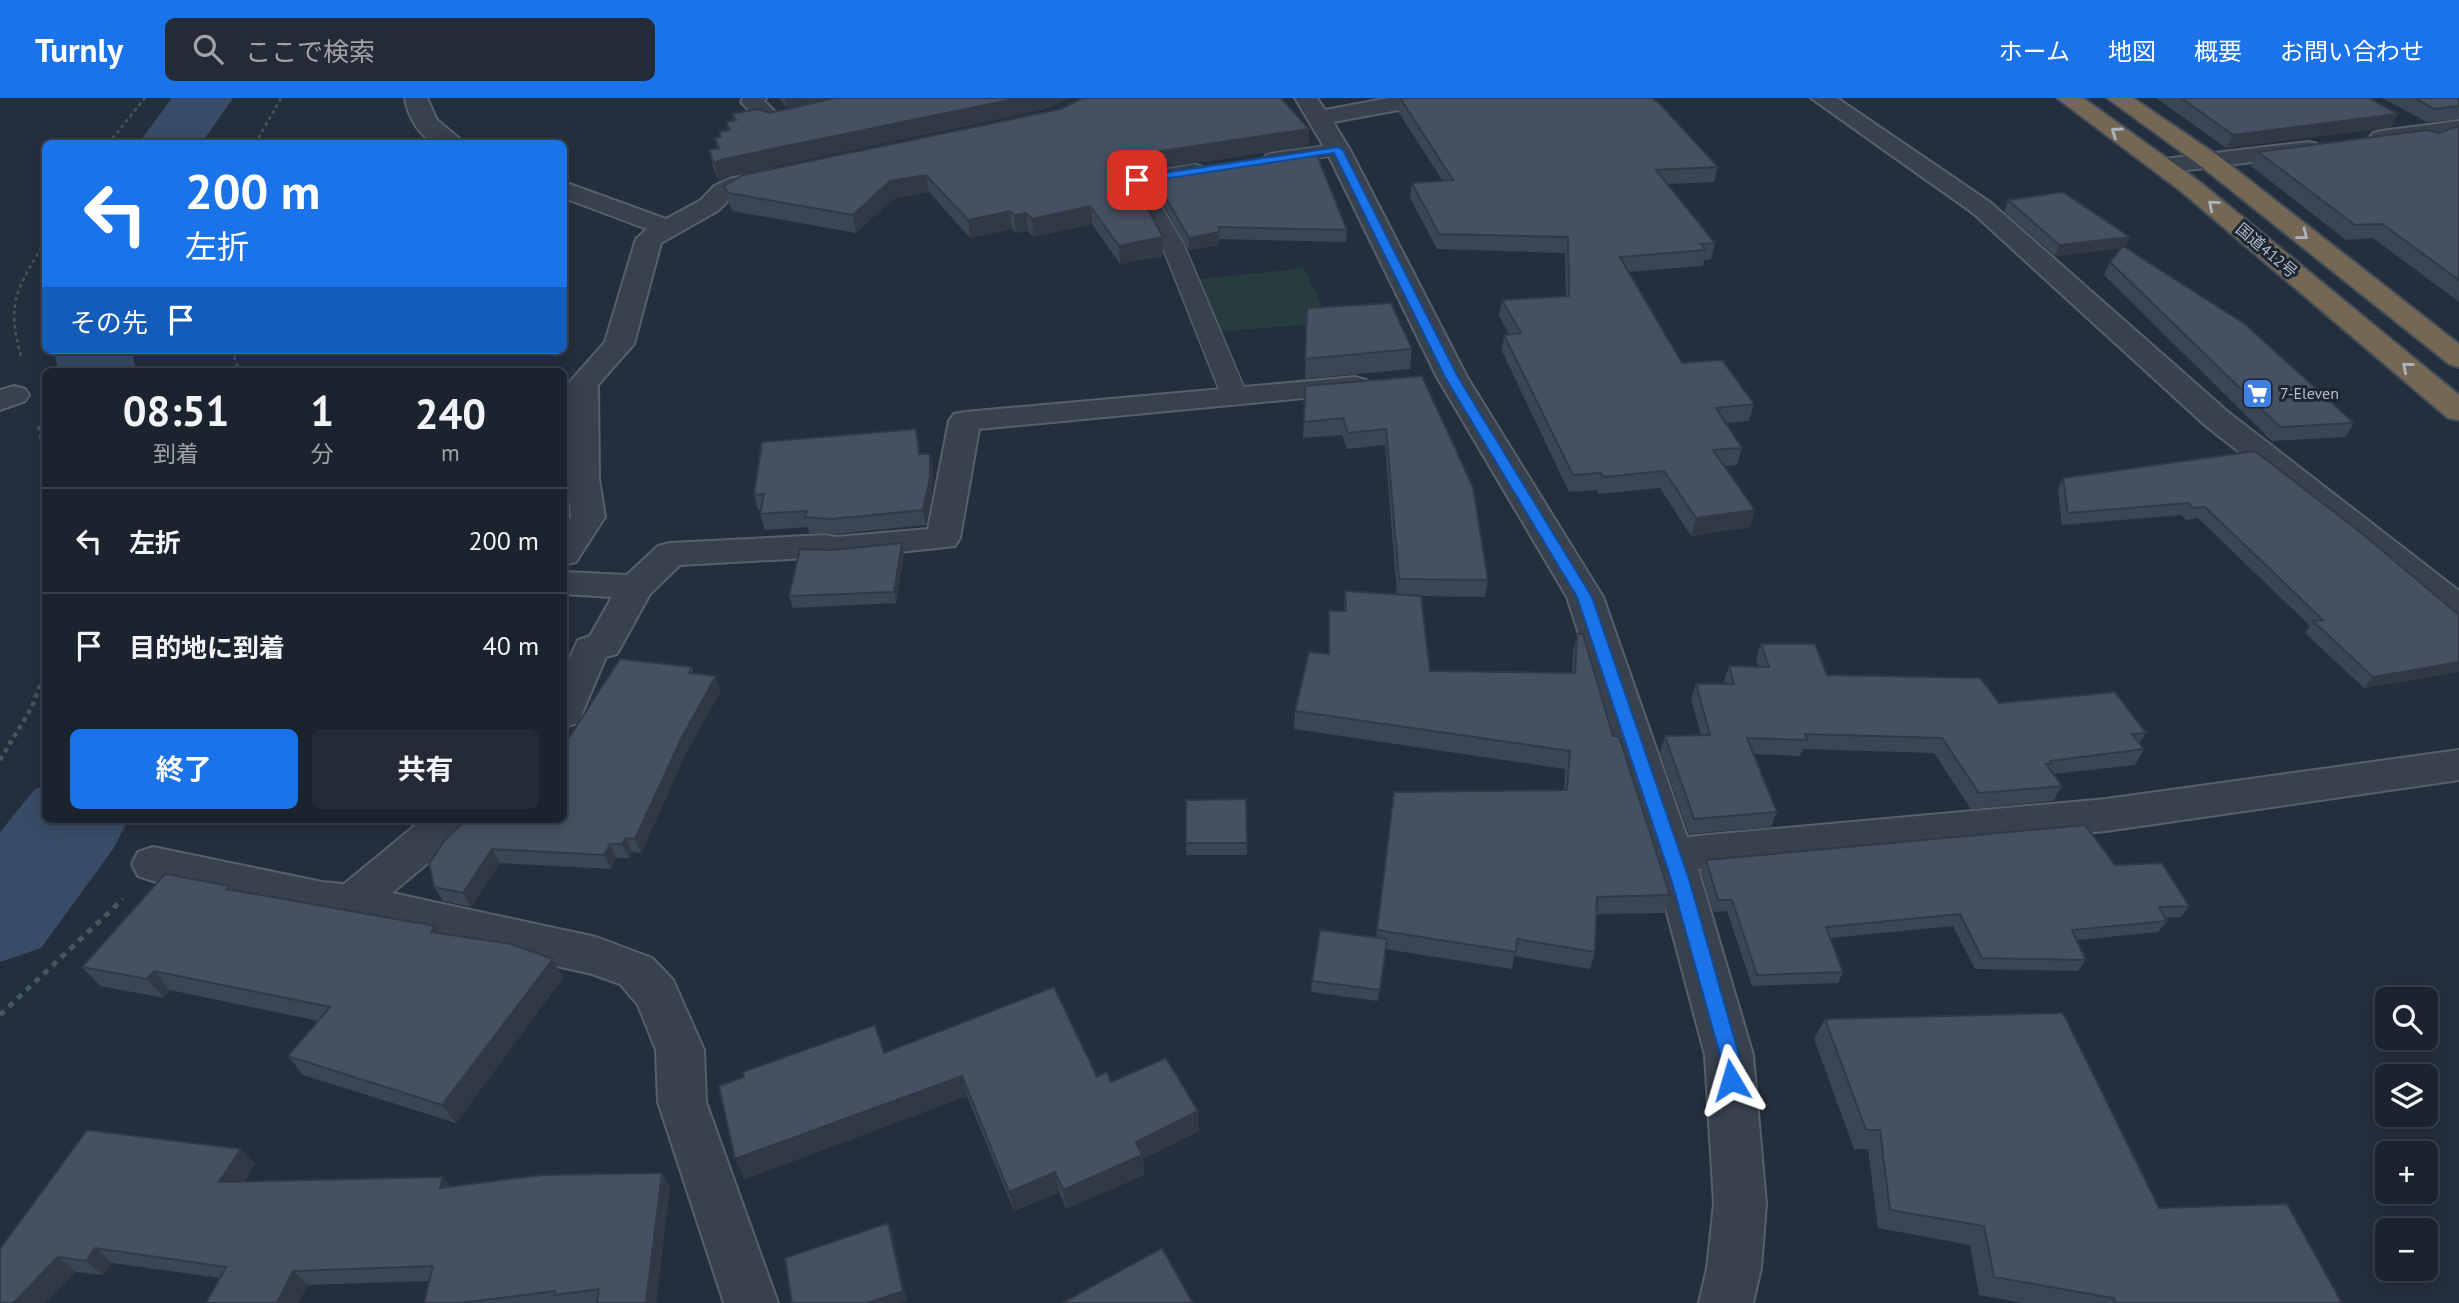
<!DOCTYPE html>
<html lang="ja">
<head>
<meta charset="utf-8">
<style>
	:root { --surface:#1b232e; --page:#242b36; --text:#f1f3f6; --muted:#a0a4aa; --line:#39404a; --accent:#1a73e8 }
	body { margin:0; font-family:"PT Sans","Noto Sans JP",sans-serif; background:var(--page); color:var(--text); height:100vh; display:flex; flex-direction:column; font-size:26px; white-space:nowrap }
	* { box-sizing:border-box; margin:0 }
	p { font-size:23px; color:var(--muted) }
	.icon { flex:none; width:38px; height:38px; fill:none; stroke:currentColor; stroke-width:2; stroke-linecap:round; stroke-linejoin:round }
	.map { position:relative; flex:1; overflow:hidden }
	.sheet { position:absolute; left:42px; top:270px; width:525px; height:455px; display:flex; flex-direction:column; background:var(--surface); border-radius:10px; box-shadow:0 4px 18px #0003,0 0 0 2px var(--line) }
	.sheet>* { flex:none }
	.hud { position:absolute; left:42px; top:42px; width:525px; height:214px; border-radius:10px; box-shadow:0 4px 18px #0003,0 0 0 2px var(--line); background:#1a73e8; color:#fff; overflow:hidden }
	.controls { position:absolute; left:2375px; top:889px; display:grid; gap:14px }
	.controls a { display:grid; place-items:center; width:63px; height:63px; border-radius:10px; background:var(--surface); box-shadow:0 4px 18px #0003,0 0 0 2px var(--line); font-size:35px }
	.pin { position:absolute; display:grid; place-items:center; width:60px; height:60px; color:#fff; margin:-30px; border-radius:14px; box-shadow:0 4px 10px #0006 }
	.me { position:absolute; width:77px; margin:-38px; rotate:353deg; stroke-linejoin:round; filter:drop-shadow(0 0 5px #0008) }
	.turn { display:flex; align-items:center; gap:24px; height:147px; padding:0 28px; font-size:32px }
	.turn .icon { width:91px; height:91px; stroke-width:2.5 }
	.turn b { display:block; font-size:49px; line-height:60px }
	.then { display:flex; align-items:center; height:66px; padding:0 28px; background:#0003; gap:14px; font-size:26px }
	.eta { display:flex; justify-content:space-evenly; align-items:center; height:119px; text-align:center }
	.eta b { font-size:42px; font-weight:700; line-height:49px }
	.cta { display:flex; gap:14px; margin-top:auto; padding:14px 28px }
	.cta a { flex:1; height:80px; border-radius:10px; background:var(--accent); color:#fff; font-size:28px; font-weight:700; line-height:80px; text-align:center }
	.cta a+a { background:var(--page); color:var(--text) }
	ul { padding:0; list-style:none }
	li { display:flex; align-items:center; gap:21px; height:105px; padding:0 28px; border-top:2px solid var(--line) }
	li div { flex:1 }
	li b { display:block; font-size:26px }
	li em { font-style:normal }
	header { display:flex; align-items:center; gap:42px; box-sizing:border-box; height:98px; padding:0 35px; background:var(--accent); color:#fff }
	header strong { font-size:33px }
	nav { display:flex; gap:38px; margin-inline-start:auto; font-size:24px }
	.search { width:490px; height:63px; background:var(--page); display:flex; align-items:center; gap:18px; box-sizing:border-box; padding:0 24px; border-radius:10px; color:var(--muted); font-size:26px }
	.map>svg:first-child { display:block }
</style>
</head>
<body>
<header>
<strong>Turnly</strong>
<div class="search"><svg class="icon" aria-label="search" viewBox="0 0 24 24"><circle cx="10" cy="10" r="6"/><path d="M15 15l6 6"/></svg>ここで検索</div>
<nav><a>ホーム</a><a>地図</a><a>概要</a><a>お問い合わせ</a></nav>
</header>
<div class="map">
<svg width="2459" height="1205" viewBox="0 0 2459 1205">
	<rect width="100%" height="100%" fill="#242f3e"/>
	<path fill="#263c3f" d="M1304 170 1330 225 1212 234 1193 182Z"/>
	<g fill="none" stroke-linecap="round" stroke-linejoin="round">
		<path fill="#394c67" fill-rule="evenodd" d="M172 0H233L201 46H138Z
			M54 252H132L136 273H58Z
			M46 688V721H129L113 751 41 850 0 864V734L35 691Z"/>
		<defs>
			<path id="lane" d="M1338 46 1345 48 1348 52 1345 56 1273 67 1266 65 1263 61 1266 57 1273 55Z
				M1194 66 1201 68 1204 72 1201 76 1148 86 1183 145 1248 299 1244 304 1235 307 1226 304 1222 299 1161 145 1128 88 1130 78Z"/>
			<path id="street" d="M405 0H427L437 22 466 46C457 46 445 48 437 46 420 41 407 16 405 0Z
				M743 0H766L764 3C782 18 791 36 804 55L801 60 792 62 783 60 762 25 741 4Z
				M1295 0H1317L1325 12 1389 0H1437L1434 5 1426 7 1333 24 1350 52 1467 279 1603 499 1687 739 2106 701 2459 652V682L2106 733 1698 771 1753 957 1766 1106 1761 1170 1753 1205H1699L1707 1170 1714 1106 1705 957 1658 781 1567 499 1437 279 1326 52Z
				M1811 0H1837L1991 105 2228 314 2459 493V524L2446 520 2368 455 2206 328 1973 115Z
				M2459 23V37L2381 47 2373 45 2369 40 2373 35 2381 33Z
				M2308 44 2317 46 2320 51 2317 56 2164 75 2155 73 2152 68 2155 63 2164 61Z
				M776 71 785 73 788 78 785 83 746 92 732 98 719 112 661 145 634 246 598 287 599 381 605 419 576 464 564 467V430L571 419 567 381 568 286 605 244 636 141 647 131 564 100V84L666 121 701 102 714 88 729 81Z
				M1355 279 1366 282 1370 288 1366 294 979 331 960 440 955 448 836 461 825 459 680 467 650 496 617 556 606 559 578 625 564 629V572L578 542 590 538 612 499 564 496V474L627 477 658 448 670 445 825 437 836 439 928 431 949 323 954 316 965 314Z
				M14 288 25 291 29 297 25 303 0 312V292Z
				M423 721H473L467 732 392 795 596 839 652 860 673 882 704 952 706 1004 778 1205H724L658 1004 656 952 638 907 620 886 592 876 352 822 322 820 153 783 138 778 132 766 138 754 153 749 322 784 344 786Z"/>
			<path id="highway" d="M2057 0H2083L2200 84 2459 297V322L2448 320 2182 94Z
				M2107 0H2133L2220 59 2459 246V269L2449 266 2202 69Z"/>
		</defs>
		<use href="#lane" stroke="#565f6c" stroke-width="3"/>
		<use href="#street" stroke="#565f6c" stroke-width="4"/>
		<use href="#highway" stroke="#434c59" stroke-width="4"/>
		<path stroke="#44595c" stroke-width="2.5" stroke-dasharray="3.5 3.5" stroke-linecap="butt" d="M108 46 145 0
			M255 46 281 0
			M232 252 239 273
			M21 258C5 203 19 188 46 142"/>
		<path stroke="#44595c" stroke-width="4.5" stroke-dasharray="4.5 4.5" stroke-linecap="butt" d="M39 328 46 362
			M0 662 32 609 46 571"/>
		<path stroke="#44595c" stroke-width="5" stroke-dasharray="6 6" stroke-linecap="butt" d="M0 917 123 801"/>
		<use href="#lane" fill="#38414e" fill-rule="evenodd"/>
		<use href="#street" fill="#38414e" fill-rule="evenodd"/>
		<use href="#highway" fill="#746855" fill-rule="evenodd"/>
	</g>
	<path fill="#3b4654" d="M779 0H830L787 10Z
		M1400 0 1718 69 1714 84 1668 86 1715 145 1711 161 1704 162 1703 168 1628 174 1682 265 1754 306 1749 323 1726 325 1742 350 1737 367 1724 368 1755 412 1750 429 1691 438 1660 390 1599 396 1597 392 1569 394 1502 253 1504 237 1509 236 1499 218 1502 202 1566 198 1565 155 1437 151 1410 100 1412 85 1442 82 1399 15Z
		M2156 0H2370L2391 29 2226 50Z
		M2382 0H2459V21L2427 24Z
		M1046 11 728 78 719 83 713 69 709 52 717 50 715 40H720L719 34 728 33 726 24 734 23 732 16Z
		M1061 11 1309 31 1308 48 1129 75 1163 158 1120 166 1092 126 1033 139 1028 133 1016 135 1012 131 970 140 929 94 893 101 856 135 732 113 729 105 724 88Z
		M2459 28V204L2373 140 2346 142 2251 68 2258 54 2439 35Z
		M1152 76 1347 132 1346 144 1219 141V147L1189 152 1152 88Z
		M2008 102 2125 150 2354 325 2345 339 2272 343 2104 177 2110 164 2121 150 2055 158 2004 113Z
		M1307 210 1412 251 1410 271 1305 281Z
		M1422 278 1488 482 1485 499 1419 498 1430 573 1572 575 1573 554 1577 536 1670 797 1664 815 1596 816 1595 854 1590 871 1514 858 1512 871 1385 851 1378 903 1311 894 1312 883 1376 839 1394 694 1564 692 1565 671 1294 631 1295 613 1328 555 1329 513H1344L1345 493 1397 497 1385 347 1347 351 1342 337 1303 340 1305 288Z
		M2255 353 2459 517V574L2364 590 2305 535 2310 528 2198 420 2186 422 2181 417 2062 427 2058 391 2063 380Z
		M920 356H930L933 371 932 395 926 427 836 436 809 435 808 429 765 432 760 416 761 412H758L754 397Z
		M904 456 896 505 793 510 789 498Z
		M1761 546 1827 577 1999 605 2146 635 2139 645 2144 651 2135 667 2054 676 2062 688 2053 703 1971 711 1934 655 1803 651 1800 658 1753 656 1777 714 1771 729 1689 736 1660 654 1665 638 1701 637 1691 601 1696 586H1725L1724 583 1729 568H1758L1756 561Z
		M692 569 694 576 721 593 687 653 641 755 632 754 629 760H616L611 771 500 765 471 809 443 803 434 789 444 743 564 721Z
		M1246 701 1247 757H1186V702Z
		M1706 762 2115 767 2189 808 2181 819 2165 820 2167 823 2158 834 2077 842 2086 862 2078 873 1975 871 1953 828 1830 840 1843 874 1838 885 1752 888 1727 813 1713 814 1701 773Z
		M230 788 233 792 435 828 440 835 553 861 563 880 456 1025 303 977 288 958 319 923 170 892 164 900 100 888 82 869Z
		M1825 921 2159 1110 2342 1205H2023L1979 1197 1970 1147 1878 1130 1868 1051H1854L1814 941Z
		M884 955 1097 979 1111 984 1199 1033 1143 1061 1144 1077 1066 1111 1059 1094 1014 1113 967 998 745 1081 735 1061 744 979Z
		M241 1051 255 1066 244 1084 450 1088 662 1075 670 1089 656 1205H424L429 1183 308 1187 298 1205H206L220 1180 112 1165 103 1177 76 1174 0 1151Z"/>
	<path fill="#303945" d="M785 0H830L787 10Z
		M1019 0H1070L1046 11 728 78 719 83 714 65 724 61Z
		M2398 16 2391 29 2226 50 2233 37Z
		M1309 31 1308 48 1129 75 1124 66 1128 58Z
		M926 77 929 94 893 101 856 135 853 117 890 83Z
		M1090 108 1092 126 1033 139 1032 121Z
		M1010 113 1012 131 970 140 968 122Z
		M1026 115 1028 133 1016 135 1014 117Z
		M1219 134V147L1189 152V140Z
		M1163 139V158L1120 166 1119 148Z
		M2130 139 2125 150 2055 158 2059 147Z
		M930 356 933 371 932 395 926 427 923 412Z
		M1755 412 1750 429 1691 438 1696 420Z
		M902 445 904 456 896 505 894 494Z
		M2459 564V574L2364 590 2373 579Z
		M716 578 721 593 687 653 641 755 635 741 682 639Z
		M626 740 632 754 629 760 622 746Z
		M610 746 616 760 611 771 604 757Z
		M492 751 500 765 471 809 463 795Z
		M435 828 447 847 431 834Z
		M553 861 563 880 456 1025 442 1007Z
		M154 873 170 892 164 900 147 881Z
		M962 978 967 998 745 1081 735 1061Z
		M1198 1013 1199 1033 1143 1061 1144 1077 1066 1111 1063 1092 1136 1044Z
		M241 1051 255 1066 234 1099 219 1084Z
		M1055 1074 1059 1094 1014 1113 1009 1094Z
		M662 1075 670 1089 656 1205H646Z
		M443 1079 455 1094 440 1090Z
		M888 1125 892 1135 907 1203 900 1205H868Z
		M95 1150 112 1165 103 1177 86 1163Z
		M58 1159 76 1174 45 1205H13Z
		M293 1173 308 1187 298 1205H277Z"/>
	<path fill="#455162" stroke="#303945" stroke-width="2" d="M834 0H1019L724 61 714 65 709 52 719 50 715 40 721 39 719 34 730 32 726 24 736 22 732 16 758 11 770 15Z
		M1082 0H1281L1309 31 1128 58 1124 66 1163 139 1119 148 1090 108 1032 121 1026 115 1014 117 1010 113 968 122 926 77 890 83 853 117 728 95 724 88 743 77 1061 11Z
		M1400 0H1652L1660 6 1718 69 1656 72 1715 145 1701 146 1706 152 1620 159 1682 265 1722 262 1754 306 1716 310 1742 350 1713 352 1755 412 1696 420 1664 373 1603 379 1601 375 1573 377 1504 237 1521 235 1502 202 1569 198 1568 139 1439 136 1412 85 1453 82Z
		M2181 0H2369L2398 16 2233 37Z
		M2415 0H2459V8L2434 11Z
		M2459 28V182L2382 126 2355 127 2258 54 2427 32 2439 35Z
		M1315 52 1347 132 1219 129V134L1189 140 1152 76Z
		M2063 94 2130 139 2059 147 2008 102Z
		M2123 148 2245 226 2354 325 2280 329 2110 164Z
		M1391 205 1412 251 1305 261 1307 210Z
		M1422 278 1473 389 1488 482 1399 481 1386 331 1348 335 1343 320 1304 324 1305 288Z
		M916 331 919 356H930V379L923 412 832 421 805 419 807 413 760 416 764 396 754 397 762 344Z
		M2255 353 2359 433 2459 517V564L2373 579 2313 523 2323 522 2205 409 2193 410 2188 405 2068 415 2063 380Z
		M902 445 894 494 789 498 800 451 833 452Z
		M1345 493 1421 498 1430 573 1575 575 1577 536H1583L1613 638H1619L1670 797 1597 799 1595 854 1517 841 1516 854 1377 832 1394 694 1567 692 1570 653 1295 613 1309 554 1329 556V513H1346Z
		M1761 546H1815L1827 577 1980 580 1999 605 2115 594 2146 635 2132 636 2144 651 2050 663 2052 666H2046L2062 688 1979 695 1942 640 1805 636 1807 642 1747 640 1777 714 1694 721 1665 638 1710 637 1696 586H1734L1729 568 1769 569Z
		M620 561 692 569 689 575 716 578 682 639 635 741 626 740 622 746H610L604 757 492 751 463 795 434 789 429 766 444 743 466 721H564V647Z
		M1246 701 1247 745H1186V702Z
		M2085 727 2115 767 2162 765 2189 808 2159 809 2167 823 2072 832 2086 862 1982 860 1960 816 1826 829 1843 874 1757 877 1732 802H1718L1706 762Z
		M165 776 230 788 227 791 435 828 431 834 511 846 553 861 442 1007 288 958 330 909 154 873 147 881 82 869Z
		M1320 832 1387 841 1380 892 1312 883Z
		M1054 889 1097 979 1107 974 1111 984 1166 960 1198 1013 1136 1044 1142 1057 1063 1092 1055 1074 1009 1094 962 978 735 1061 719 988 744 979 743 974 875 927 884 955Z
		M2063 915 2159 1110 2287 1106 2342 1205H2115L2114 1200 1994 1179 1984 1128 1890 1112 1880 1032H1866L1825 921Z
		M87 1032 241 1051 219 1084 443 1079 440 1090 542 1077 662 1075 646 1205H597L599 1191 555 1197V1193L460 1205H424L433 1168 293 1173 277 1205H206L226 1169 95 1150 86 1163 58 1159 13 1205H0V1151Z
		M888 1125 903 1193 868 1205H792L785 1160Z
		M1162 1150 1193 1205H1062Z"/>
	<defs><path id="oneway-chevron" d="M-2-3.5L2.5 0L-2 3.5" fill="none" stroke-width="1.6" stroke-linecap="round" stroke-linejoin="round" transform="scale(1.75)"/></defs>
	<g stroke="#aeb4bd">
		<use href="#oneway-chevron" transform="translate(2116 34) rotate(-145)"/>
		<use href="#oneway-chevron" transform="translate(2213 107) rotate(-140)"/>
		<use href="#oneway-chevron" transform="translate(2303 137) rotate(38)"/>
		<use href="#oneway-chevron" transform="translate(2407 269) rotate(-140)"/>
	</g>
	<path fill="#1a73e8" stroke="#114b97" stroke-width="2" d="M1338 49 1343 52 1458 279 1592 499 1689 781 1739 957 1741 982 1738 988 1731 990 1724 988 1720 957 1671 781 1577 499 1445 279 1334 55 1137 85 1132 82 1137 79Z"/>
	<defs>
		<symbol id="supermarket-square" viewBox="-11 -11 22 22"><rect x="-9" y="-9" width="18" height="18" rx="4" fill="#3f7fe0" stroke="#1d2633"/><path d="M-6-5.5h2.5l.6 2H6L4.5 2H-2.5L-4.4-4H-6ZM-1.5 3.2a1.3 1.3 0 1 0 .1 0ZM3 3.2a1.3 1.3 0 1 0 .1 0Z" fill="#fff"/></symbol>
	</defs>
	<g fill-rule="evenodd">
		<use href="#supermarket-square" x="2240" y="278" width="35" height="35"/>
	</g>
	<g text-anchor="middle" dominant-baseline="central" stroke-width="6" stroke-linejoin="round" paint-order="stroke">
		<g font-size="16" fill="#b4bcc9" stroke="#1d2633">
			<text transform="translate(2267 152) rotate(40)">国道412号</text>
		</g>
		<g font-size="16" fill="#b4bcc9" stroke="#1d2633" text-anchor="start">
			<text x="2280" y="295">7-Eleven</text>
		</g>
	</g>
</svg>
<div class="controls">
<a><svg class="icon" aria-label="search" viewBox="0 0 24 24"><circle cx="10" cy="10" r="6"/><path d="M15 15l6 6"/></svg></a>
<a><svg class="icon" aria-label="layers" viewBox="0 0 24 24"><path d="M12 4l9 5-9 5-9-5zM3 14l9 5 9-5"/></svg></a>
<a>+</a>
<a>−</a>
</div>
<div class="pin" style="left:1137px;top:82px;background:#d93025"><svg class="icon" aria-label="arrive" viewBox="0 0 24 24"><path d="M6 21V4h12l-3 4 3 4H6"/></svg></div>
<svg class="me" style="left:1731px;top:982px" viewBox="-20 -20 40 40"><path d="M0-17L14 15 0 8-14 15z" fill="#1a73e8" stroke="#fff" stroke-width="4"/></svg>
<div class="hud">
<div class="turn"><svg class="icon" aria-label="left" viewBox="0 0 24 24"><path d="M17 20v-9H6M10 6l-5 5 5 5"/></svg><div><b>200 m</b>左折</div></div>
<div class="then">その先<svg class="icon" aria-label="arrive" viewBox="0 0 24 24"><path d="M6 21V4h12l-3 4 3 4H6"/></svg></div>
</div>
<section class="sheet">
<div class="eta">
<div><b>08:51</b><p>到着</p></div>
<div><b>1</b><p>分</p></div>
<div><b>240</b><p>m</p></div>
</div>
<ul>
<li><svg class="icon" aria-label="left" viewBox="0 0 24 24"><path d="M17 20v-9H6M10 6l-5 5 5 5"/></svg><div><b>左折</b></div><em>200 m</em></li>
<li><svg class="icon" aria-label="arrive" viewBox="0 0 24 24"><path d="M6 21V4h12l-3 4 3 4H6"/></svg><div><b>目的地に到着</b></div><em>40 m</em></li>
</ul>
<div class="cta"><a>終了</a><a>共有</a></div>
</section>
</div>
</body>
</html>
